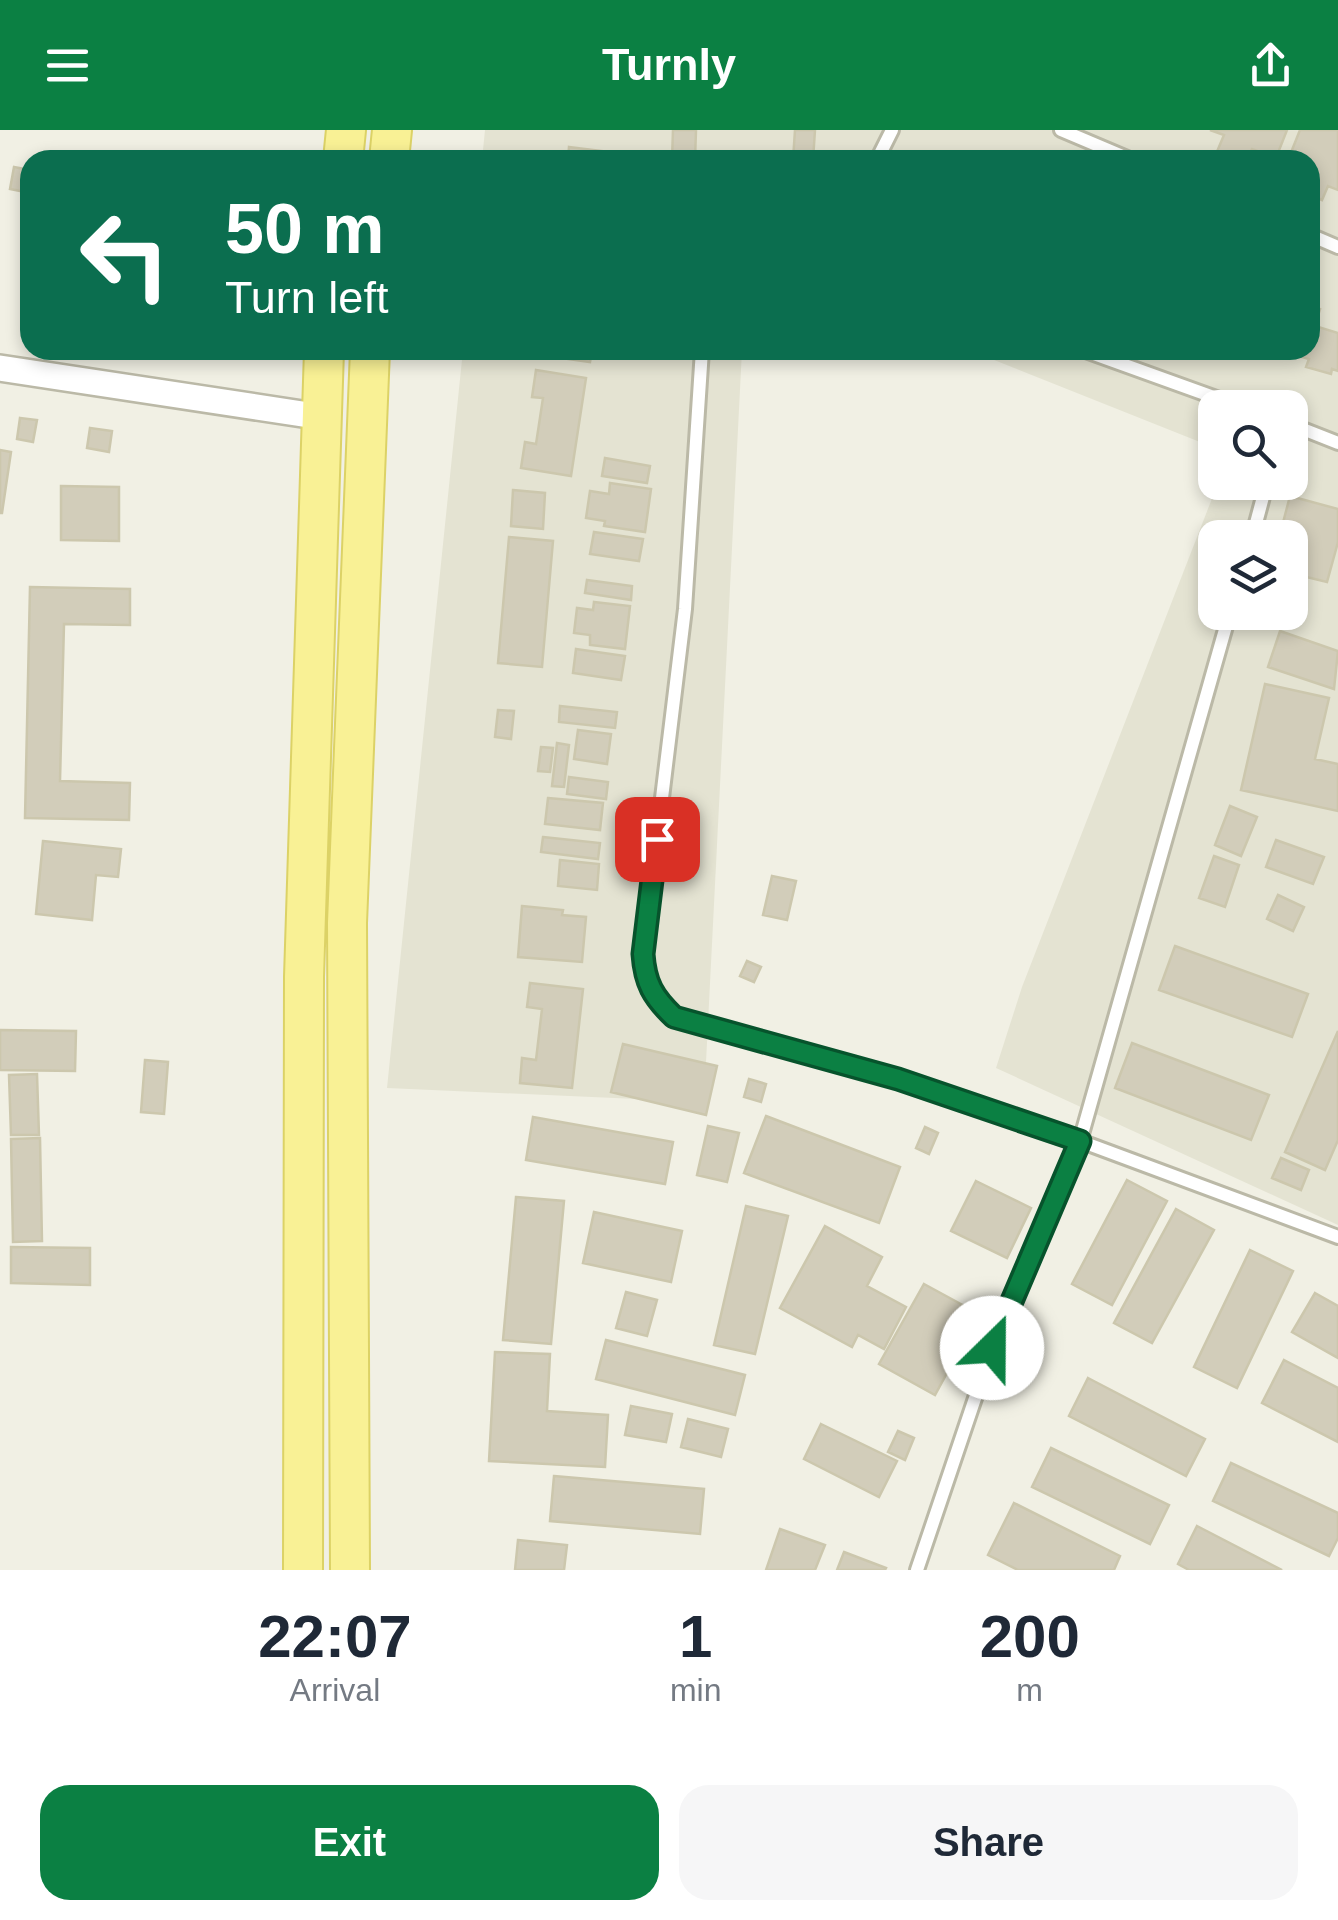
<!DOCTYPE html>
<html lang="en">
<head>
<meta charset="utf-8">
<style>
	:root { --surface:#fff; --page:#f6f6f7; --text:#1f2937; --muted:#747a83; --accent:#0b8043 }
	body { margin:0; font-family:Helvetica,sans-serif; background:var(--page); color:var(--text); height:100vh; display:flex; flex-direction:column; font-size:38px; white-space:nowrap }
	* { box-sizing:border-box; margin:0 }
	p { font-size:32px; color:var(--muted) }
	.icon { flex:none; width:55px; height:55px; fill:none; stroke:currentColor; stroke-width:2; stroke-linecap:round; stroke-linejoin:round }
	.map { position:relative; height:1440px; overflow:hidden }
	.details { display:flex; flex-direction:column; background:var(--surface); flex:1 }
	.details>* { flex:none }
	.hud { position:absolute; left:20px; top:20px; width:1300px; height:210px; border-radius:30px; box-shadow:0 5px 15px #0003; background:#0b6e4f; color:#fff; overflow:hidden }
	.controls { position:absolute; left:1198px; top:260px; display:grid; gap:20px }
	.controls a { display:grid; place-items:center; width:110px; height:110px; border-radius:20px; background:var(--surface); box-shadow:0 5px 15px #0003; font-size:50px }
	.pin { position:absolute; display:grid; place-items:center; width:85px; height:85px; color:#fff; margin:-42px; border-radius:20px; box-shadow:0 5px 15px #0006 }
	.me { position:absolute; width:110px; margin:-55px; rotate:23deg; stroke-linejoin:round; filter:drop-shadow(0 0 8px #0008) }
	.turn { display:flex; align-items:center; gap:35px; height:210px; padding:0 40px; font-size:45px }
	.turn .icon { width:130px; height:130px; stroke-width:2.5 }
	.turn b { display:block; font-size:70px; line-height:85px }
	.eta { display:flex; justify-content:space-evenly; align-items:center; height:170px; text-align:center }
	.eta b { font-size:60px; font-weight:700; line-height:70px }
	.action { display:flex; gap:20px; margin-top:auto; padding:20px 40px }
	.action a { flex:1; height:115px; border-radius:30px; background:var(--accent); color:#fff; font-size:40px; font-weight:700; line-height:115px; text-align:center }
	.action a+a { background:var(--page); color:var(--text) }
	header { display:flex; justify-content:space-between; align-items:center; height:130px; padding:0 40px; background:var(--accent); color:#fff; font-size:45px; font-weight:700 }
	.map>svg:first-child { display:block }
</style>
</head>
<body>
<header><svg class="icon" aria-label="menu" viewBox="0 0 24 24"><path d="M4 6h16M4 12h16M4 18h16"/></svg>Turnly<svg class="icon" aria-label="share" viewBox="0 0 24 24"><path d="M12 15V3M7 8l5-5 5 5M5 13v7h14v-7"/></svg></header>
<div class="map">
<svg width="1338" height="1440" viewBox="0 0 1338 1440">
	<rect width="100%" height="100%" fill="#f1f0e4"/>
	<path fill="#e4e3d2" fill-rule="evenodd" d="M485 0H1338V1095L996 938 1022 857 1218 353 1290 352V278H1215V318L969 220H1310V30H482ZM1215 408H1290V482H1215Z
		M463 220H742L704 972 387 958Z"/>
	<path fill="#d2cdba" stroke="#ccc7ad" stroke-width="2.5" d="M673 0H696L695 30H672Z
		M795 0H815L813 30H793Z
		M1210 0H1287L1276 28 1252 19 1247 30 1216 24 1224 5Z
		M1300 0H1338V60L1328 56 1322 70 1310 65V30H1288Z
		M569 17 618 23 617 30H568Z
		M14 37 30 40V63L10 59Z
		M1310 176 1320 179 1315 196 1338 203V241L1332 239 1331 244 1306 237 1309 229 1282 221 1310 220Z
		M541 220H592L590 232 540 225Z
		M536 240 586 248 571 346 521 338 525 312 536 314 543 268 532 267Z
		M20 288 37 290 33 312 17 309Z
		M90 298 112 301 109 322 87 318Z
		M0 320 11 322 2 383H0Z
		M605 328 650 336 647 353 602 346Z
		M610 353 651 359 645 402 604 396 605 391 586 388 590 361 609 364Z
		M61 356 119 357V411L61 410Z
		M513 360 545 363 543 399 511 396Z
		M1290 366 1338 379V412L1327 452 1290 443V408H1279Z
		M594 402 643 409 639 431 590 424Z
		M509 407 553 411 542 537 498 533Z
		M587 450 632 456 631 470 585 463Z
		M30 457 130 459V495L64 494 60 651 130 653 129 690 25 688Z
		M594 472 630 476 625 519 590 515V505L574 503 577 478 593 480Z
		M1280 501 1338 521 1334 559 1268 537Z
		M576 519 625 526 621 550 573 543Z
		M1265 554 1329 568 1315 629 1338 634V681L1241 660Z
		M560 576 617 582 615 598 559 592Z
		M498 580 514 581 511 609 495 607Z
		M578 600 611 604 607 634 574 629Z
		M557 613 569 615 564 657 552 656Z
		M541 617 553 618 550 642 538 641Z
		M569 647 608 652 606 669 567 664Z
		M548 668 603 673 600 700 545 694Z
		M1230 676 1257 687 1241 726 1215 715Z
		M543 707 600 713 598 729 541 722Z
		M1276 710 1324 727 1313 754 1266 737Z
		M43 711 121 719 118 747 96 745 92 790 36 784Z
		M1214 726 1239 735 1225 777 1199 768Z
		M560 730 599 734 597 760 558 756Z
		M772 746 796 751 787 790 763 785Z
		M1278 765 1304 777 1293 801 1267 789Z
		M522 776 563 780 562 785 586 787 582 832 518 827Z
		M1175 816 1308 864 1292 907 1159 860Z
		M747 831 761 837 754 852 740 846Z
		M530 853 583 859 572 958 520 953 522 928 536 930 542 879 527 877Z
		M0 900 76 901 75 941 0 940Z
		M1338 901V1010L1325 1040 1285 1022Z
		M1132 913 1269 965 1251 1010 1115 958Z
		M623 914 717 936 706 985 611 962Z
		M145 930 168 932 164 984 141 982Z
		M37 944 39 1005H11L9 945Z
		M749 949 766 954 761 972 744 967Z
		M766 986 900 1037 879 1093 744 1043Z
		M533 987 673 1012 665 1054 526 1030Z
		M708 996 739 1003 727 1052 697 1045Z
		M925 997 938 1003 929 1024 916 1018Z
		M40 1008 42 1111 13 1112 11 1009Z
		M1281 1028 1309 1040 1301 1060 1272 1048Z
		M1127 1050 1167 1071 1112 1175 1072 1154Z
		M976 1051 1031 1078 1007 1128 951 1101Z
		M516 1067 564 1071 551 1214 503 1210Z
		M746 1076 788 1086 755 1224 714 1215Z
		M1176 1079 1214 1100 1152 1213 1114 1193Z
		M594 1082 682 1101 671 1152 583 1133Z
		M825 1096 882 1127 867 1156 906 1177 884 1219 858 1205 852 1217 780 1178Z
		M11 1117 90 1118V1155L11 1153Z
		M1250 1120 1293 1141 1237 1258 1194 1237Z
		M924 1154 979 1184 935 1265 879 1234Z
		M626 1162 657 1170 647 1206 616 1198Z
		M1315 1163 1338 1176V1228L1292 1202Z
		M606 1210 745 1245 735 1285 596 1249Z
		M495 1222 550 1224 547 1281 608 1285 605 1337 489 1331Z
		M1284 1230 1338 1258V1312L1262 1273Z
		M1088 1248 1205 1309 1186 1346 1069 1286Z
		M631 1276 672 1284 666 1312 625 1305Z
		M688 1289 728 1299 721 1327 681 1317Z
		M821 1294 897 1331 879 1367 804 1329Z
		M898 1301 914 1308 905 1330 888 1322Z
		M1051 1318 1169 1375 1150 1414 1032 1357Z
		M1231 1333 1338 1383V1408L1329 1426 1213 1371Z
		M554 1346 704 1359 700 1404 550 1391Z
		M1014 1373 1120 1426 1114 1440H1018L988 1425Z
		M1197 1396 1282 1440H1189L1178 1434Z
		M780 1399 825 1415 815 1440H766Z
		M518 1410 567 1415 564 1440H515Z
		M844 1422 886 1438 885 1440H837Z"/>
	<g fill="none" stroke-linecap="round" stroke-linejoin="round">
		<defs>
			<path id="service" d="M1061 0 1132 30
				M877 30 892 0
				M1310 105 1338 117
				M702 220 685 479 643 824 651 862 674 887 898 949 1080 1011 1338 1107
				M1083 220 1244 278
				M1290 294 1338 313
				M1252 408 1267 352
				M917 1440 992 1218 1080 1011 1230 482"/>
			<path id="minor" d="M0 238 322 287"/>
			<path id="primary" d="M343 30 346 0
				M389 30 392 0
				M303 1440 304 847 324 220
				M350 1440 347 793 370 220"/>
		</defs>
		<use href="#service" stroke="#bbb9a7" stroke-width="18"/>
		<use href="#minor" stroke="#bbb9a7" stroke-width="30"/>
		<use href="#primary" stroke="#dcd266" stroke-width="42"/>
		<use href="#service" stroke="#fff" stroke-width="12"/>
		<use href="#minor" stroke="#fff" stroke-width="25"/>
		<use href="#primary" stroke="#f9f195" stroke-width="38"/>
	</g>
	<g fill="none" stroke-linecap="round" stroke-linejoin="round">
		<defs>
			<path id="route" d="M657 709 643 824C645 853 653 867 674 887L898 949 1080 1011 992 1218"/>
		</defs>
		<use href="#route" stroke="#07532c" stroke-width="25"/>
		<use href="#route" stroke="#0b8043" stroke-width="18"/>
	</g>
</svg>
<div class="controls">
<a><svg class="icon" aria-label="search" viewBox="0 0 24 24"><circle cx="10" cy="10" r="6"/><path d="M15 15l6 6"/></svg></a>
<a><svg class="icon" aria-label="layers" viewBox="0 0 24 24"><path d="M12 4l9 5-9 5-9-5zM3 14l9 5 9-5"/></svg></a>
</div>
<div class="pin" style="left:657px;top:709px;background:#d93025"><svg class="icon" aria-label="arrive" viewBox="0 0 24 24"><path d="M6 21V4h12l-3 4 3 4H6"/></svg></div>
<svg class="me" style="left:992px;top:1218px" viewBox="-20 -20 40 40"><circle r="19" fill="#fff"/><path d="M0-13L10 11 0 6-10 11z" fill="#0b8043"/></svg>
<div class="hud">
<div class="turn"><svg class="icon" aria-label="left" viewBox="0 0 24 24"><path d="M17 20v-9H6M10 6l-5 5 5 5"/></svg><div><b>50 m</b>Turn left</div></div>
</div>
</div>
<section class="details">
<div class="eta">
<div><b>22:07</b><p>Arrival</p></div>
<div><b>1</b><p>min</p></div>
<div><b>200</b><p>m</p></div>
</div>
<div class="action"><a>Exit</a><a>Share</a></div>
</section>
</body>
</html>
